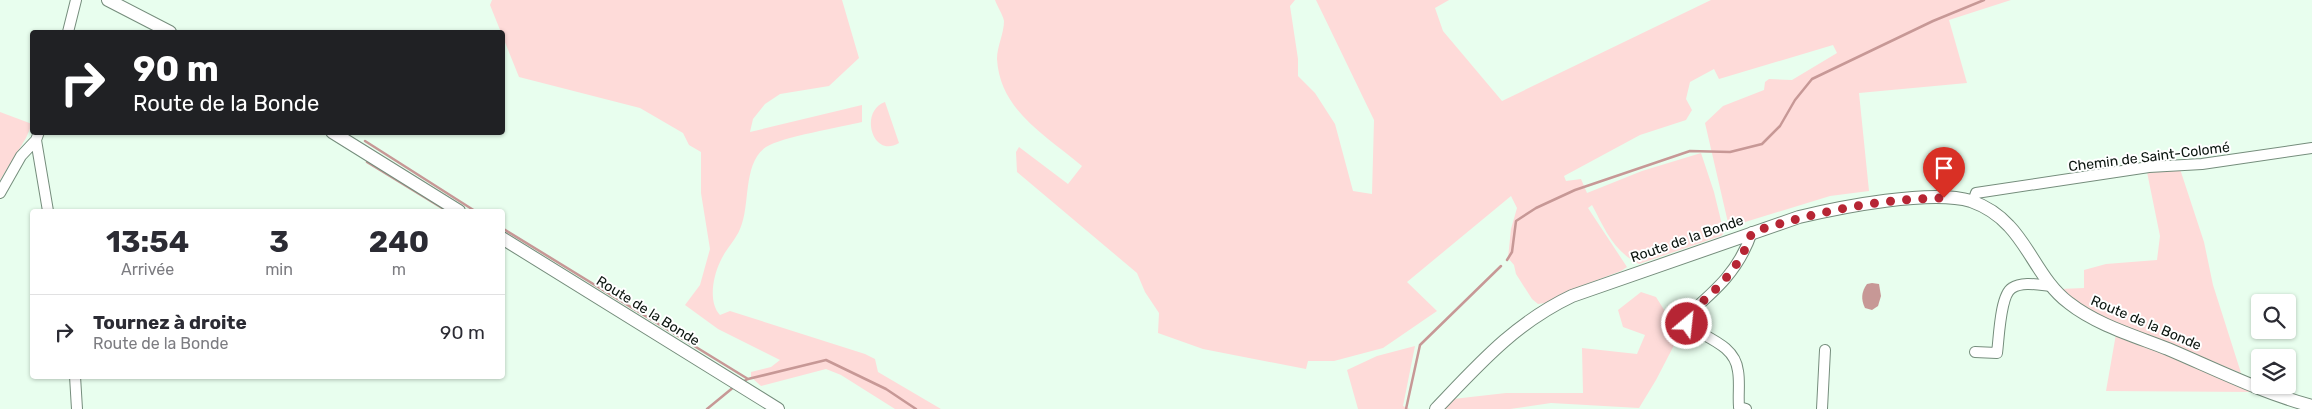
<!DOCTYPE html>
<html lang="fr">
<head>
<meta charset="utf-8">
<style>
	:root { --surface:#fff; --page:#f2f2f3; --text:#2b2b33; --muted:#7c7c81; --line:#e1e1e2 }
	body { margin:0; font-family:Rubik,sans-serif; background:var(--page); color:var(--text); height:100vh; display:flex; flex-direction:column; font-size:19px; white-space:nowrap }
	* { box-sizing:border-box; margin:0 }
	p { font-size:16px; color:var(--muted) }
	.icon { flex:none; width:28px; height:28px; fill:none; stroke:currentColor; stroke-width:2; stroke-linecap:round; stroke-linejoin:round }
	.map { position:relative; flex:1; overflow:hidden }
	.side { position:absolute; left:30px; top:209px; width:475px; height:170px; display:flex; flex-direction:column; background:var(--surface); border-radius:5px; box-shadow:0 1px 4px #0004 }
	.side>* { flex:none }
	.banner { position:absolute; left:30px; top:30px; width:475px; height:105px; border-radius:5px; box-shadow:0 1px 4px #0004; background:#202124; color:#fff; overflow:hidden }
	.buttons { position:absolute; left:2251px; top:294px; display:grid; gap:10px }
	.buttons a { display:grid; place-items:center; width:45px; height:45px; border-radius:5px; background:var(--surface); box-shadow:0 1px 4px #0004; font-size:25px }
	.pin { position:absolute; display:grid; place-items:center; width:42px; height:42px; color:#fff; margin:-51px -21px; border-radius:50% 50% 50% 0; rotate:-45deg; box-shadow:0 0 5px #0007 }
	.pin .icon { rotate:45deg }
	.me { position:absolute; width:55px; margin:-28px; rotate:28deg; stroke-linejoin:round; filter:drop-shadow(0 0 4px #0008) }
	.turn { display:flex; align-items:center; gap:18px; height:105px; padding:0 20px; font-size:22px }
	.turn .icon { width:65px; height:65px; stroke-width:2.5 }
	.turn b { display:block; font-size:35px; line-height:42px }
	.eta { display:flex; justify-content:space-evenly; align-items:center; height:85px; text-align:center }
	.eta b { font-size:30px; font-weight:700; line-height:35px }
	ul { padding:0; list-style:none }
	li { display:flex; align-items:center; gap:15px; height:75px; padding:0 20px; border-top:1px solid var(--line) }
	li div { flex:1 }
	li b { display:block; font-size:19px }
	li em { font-style:normal }
	.map>svg:first-child { display:block }
</style>
</head>
<body>
<div class="map">
<svg width="2312" height="409" viewBox="0 0 2312 409">
	<rect width="100%" height="100%" fill="#e8feee"/>
	<path fill="#fedbd9" d="M492 0H842L859 58 829 86 780 94 765 104 753 119 750 132 862 105V122C842 127 781 137 766 147 742 164 751 205 740 229 735 241 725 250 720 262 713 277 708 302 720 315L730 311 865 354 875 359 878 372 941 409H895L841 375 826 369 761 386 751 377V372L771 367 780 360 718 329 685 305 700 285 710 249 701 193V152L689 145 683 133 640 108 519 77 490 5Z
		M995 0H1295L1290 6 1298 59V76L1315 93 1335 124 1353 191 1372 194 1374 120 1316 0H1449L1435 8 1443 31 1502 101 1711 0H2011L1949 20 1967 83 1859 93 1869 191 1830 196 1729 227 1705 123 1723 106 1764 90 1765 82 1769 79 1792 80 1837 53 1833 45 1719 79 1714 69 1690 82 1686 99 1692 110 1686 120 1640 135 1564 176 1566 181 1581 179 1587 193 1642 171 1701 153 1714 192 1724 233 1721 236 1639 264C1613 251 1605 229 1592 205L1588 208 1627 267 1621 271 1568 291 1545 303 1538 304 1532 299 1516 274 1514 265 1508 258 1511 229 1517 208 1511 196 1407 282 1437 311 1383 348 1334 361H1308L1306 369 1203 349 1158 333 1159 313 1145 292 1137 273 1017 172 1016 152 1019 147 1068 184 1082 166C1046 135 1000 111 997 59 997 46 1004 34 1004 21 1003 15 997 6 995 0Z
		M885 102 899 143C872 159 859 111 885 102Z
		M0 112 32 124 26 138 0 180Z
		M2180 169 2204 242 2213 285 2241 373 2087 311 2060 289 2084 288V270L2106 264 2157 260 2160 236 2147 172Z
		M1641 292 1656 297 1668 316 1683 328 1656 380 1639 408 1551 403 1510 409H1443L1453 399 1506 393H1583L1582 348 1637 354 1645 335 1623 327 1618 310Z
		M2116 334 2251 389V392L2106 391Z
		M1415 346 1403 406 1410 409H1358L1347 370 1377 356Z"/>
	<path fill="#c79896" d="M1872 283 1879 284 1881 296 1878 306 1872 310 1865 308C1861 300 1861 292 1867 284Z"/>
	<g fill="none" stroke-linecap="round" stroke-linejoin="round">
		<path stroke="#c79896" stroke-width="2.5" d="M365 141 475 211
			M367 162 447 211
			M502 228 748 379
			M1507 260 1512 252 1516 221 1536 208 1575 190 1690 151 1730 152 1762 144 1780 126 1795 100 1812 79 1933 21 1984 0
			M742 382 748 379 826 360 886 389 916 409
			M707 409 735 386
			M1406 409 1420 345 1501 266"/>
		<defs>
			<path id="minor" d="M68 32 76 0
				M36 140 48 211
				M0 193 21 156 36 140 39 132
				M1973 202 1976 193 2149 167 2202 164 2312 148
				M1975 352 1997 353C1999 339 2000 295 2012 288 2022 281 2040 285 2052 286
				M75 376 77 409
				M1746 409 1739 407C1738 395 1740 382 1738 371 1735 345 1706 338 1687 325L1685 317C1715 291 1739 271 1752 232
				M1822 409 1825 350"/>
			<path id="major" d="M108 0 170 32
				M332 132 459 211
				M502 238 778 409
				M1436 409C1479 364 1515 323 1572 296L1799 217C1841 207 1931 189 1971 201 1985 206 1999 215 2009 226 2031 249 2042 283 2069 303 2097 325 2135 336 2168 349 2215 369 2263 393 2312 406"/>
		</defs>
		<use href="#minor" stroke="#758d7c" stroke-width="12"/>
		<use href="#major" stroke="#758d7c" stroke-width="14"/>
		<use href="#minor" stroke="#fff" stroke-width="10"/>
		<use href="#major" stroke="#fff" stroke-width="12"/>
	</g>
	<g fill="none" stroke-linecap="round" stroke-linejoin="round">
		<path stroke="#b62534" stroke-width="9" stroke-dasharray="0 16.2" d="M1687 324 1685 317C1715 291 1739 271 1752 232 1817 212 1875 199 1944 198"/>
	</g>
	<g text-anchor="middle" dominant-baseline="central" stroke-width="4" stroke-linejoin="round" paint-order="stroke">
		<g font-size="14" fill="#0b150f" stroke="#fff">
			<text transform="translate(2149 157) rotate(-7)">Chemin de Saint-Colomé</text>
			<text transform="translate(1687 239) rotate(-19)">Route de la Bonde</text>
			<text transform="translate(648 311) rotate(32)">Route de la Bonde</text>
			<text transform="translate(2146 323) rotate(23)">Route de la Bonde</text>
		</g>
	</g>
</svg>
<div class="buttons">
<a><svg class="icon" aria-label="search" viewBox="0 0 24 24"><circle cx="10" cy="10" r="6"/><path d="M15 15l6 6"/></svg></a>
<a><svg class="icon" aria-label="layers" viewBox="0 0 24 24"><path d="M12 4l9 5-9 5-9-5zM3 14l9 5 9-5"/></svg></a>
</div>
<div class="pin" style="left:1944px;top:198px;background:#d93025"><svg class="icon" aria-label="arrive" viewBox="0 0 24 24"><path d="M6 21V4h12l-3 4 3 4H6"/></svg></div>
<svg class="me" style="left:1687px;top:324px" viewBox="-20 -20 40 40"><circle r="17" fill="#b62534" stroke="#fff" stroke-width="3"/><path d="M0-11L8 9 0 5-8 9z" fill="#fff"/></svg>
<div class="banner">
<div class="turn"><svg class="icon" aria-label="right" viewBox="0 0 24 24"><path d="M7 20v-9h11M14 6l5 5-5 5"/></svg><div><b>90 m</b>Route de la Bonde</div></div>
</div>
<section class="side">
<div class="eta">
<div><b>13:54</b><p>Arrivée</p></div>
<div><b>3</b><p>min</p></div>
<div><b>240</b><p>m</p></div>
</div>
<ul>
<li><svg class="icon" aria-label="right" viewBox="0 0 24 24"><path d="M7 20v-9h11M14 6l5 5-5 5"/></svg><div><b>Tournez à droite</b><p>Route de la Bonde</p></div><em>90 m</em></li>
</ul>
</section>
</div>
</body>
</html>
